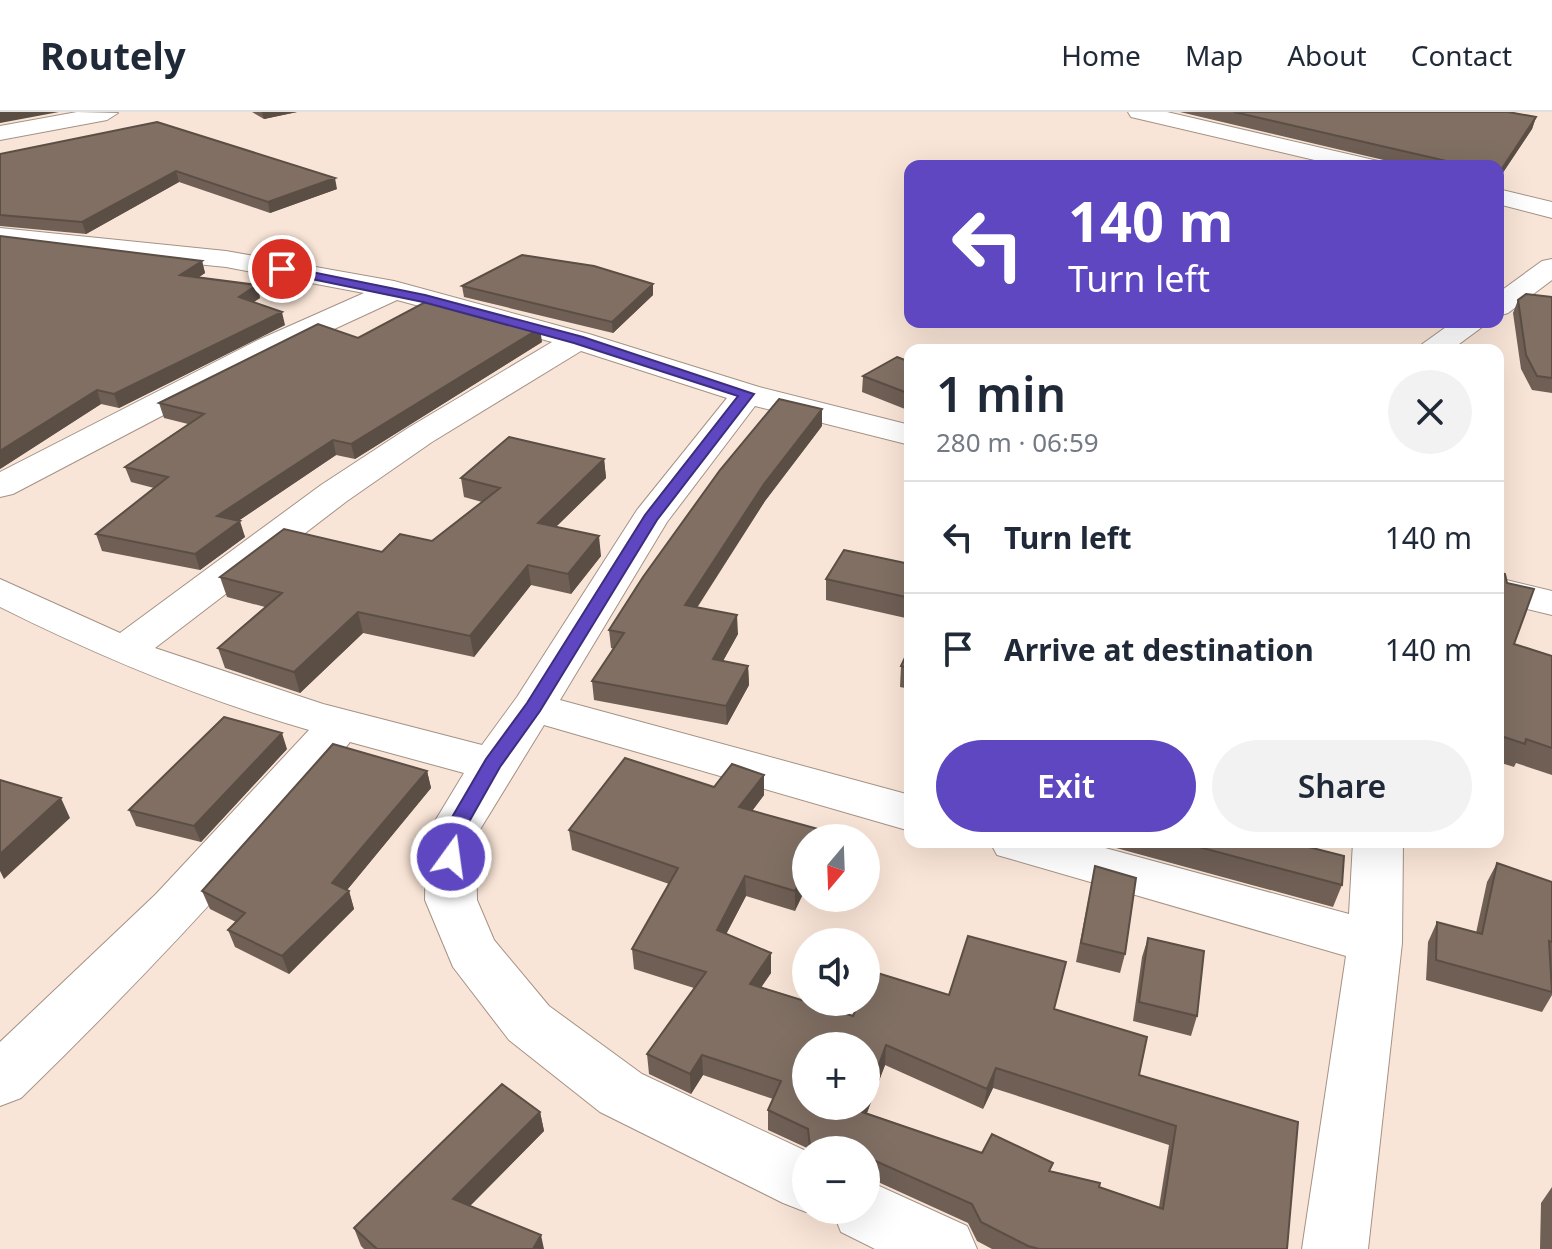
<!DOCTYPE html>
<html lang="en">
<head>
<meta charset="utf-8">
<style>
	:root { --surface:#fff; --page:#f2f2f3; --text:#1f2937; --muted:#747a83; --line:#e0e1e3; --accent:#5e47c0 }
	body { margin:0; font-family:"Noto Sans",sans-serif; background:var(--page); color:var(--text); height:100vh; display:flex; flex-direction:column; font-size:30px; white-space:nowrap }
	* { box-sizing:border-box; margin:0 }
	p { font-size:26px; color:var(--muted) }
	.icon { flex:none; width:44px; height:44px; fill:none; stroke:currentColor; stroke-width:2; stroke-linecap:round; stroke-linejoin:round }
	.map { position:relative; flex:1; overflow:hidden }
	.panel { position:absolute; left:904px; top:232px; width:600px; height:504px; display:flex; flex-direction:column; background:var(--surface); border-radius:16px; box-shadow:0 8px 32px #0002 }
	.panel>* { flex:none }
	.top-card { position:absolute; left:904px; top:48px; width:600px; height:168px; border-radius:16px; box-shadow:0 8px 32px #0002; background:#5e47c0; color:#fff; overflow:hidden }
	.needle { width:52px; rotate:199deg }
	.fabs { position:absolute; left:792px; top:712px; display:grid; gap:16px }
	.fabs a { display:grid; place-items:center; width:88px; height:88px; border-radius:50%; background:var(--surface); box-shadow:0 8px 32px #0002; font-size:40px }
	.pin { position:absolute; display:grid; place-items:center; width:68px; height:68px; color:#fff; margin:-34px; border:4px solid #fff; border-radius:50%; box-shadow:0 2px 8px #0007 }
	.me { position:absolute; width:88px; margin:-44px; rotate:14deg; stroke-linejoin:round; filter:drop-shadow(0 0 6px #0008) }
	.turn { display:flex; align-items:center; gap:28px; height:168px; padding:0 32px; font-size:36px }
	.turn .icon { width:104px; height:104px; stroke-width:2.5 }
	.turn b { display:block; font-size:56px; line-height:68px }
	.round { display:grid; place-items:center; flex:none; width:84px; height:84px; border-radius:42px; background:var(--page) }
	.head { display:flex; align-items:center; justify-content:space-between; height:136px; padding:0 32px }
	h1 { font-size:48px; font-weight:600; line-height:60px }
	.primary-button { display:flex; gap:16px; margin-top:auto; padding:16px 32px }
	.primary-button a { flex:1; height:92px; border-radius:48px; background:var(--accent); color:#fff; font-size:32px; font-weight:600; line-height:92px; text-align:center }
	.primary-button a+a { background:var(--page); color:var(--text) }
	ul { padding:0; list-style:none }
	li { display:flex; align-items:center; gap:24px; height:112px; padding:0 32px; border-top:2px solid var(--line) }
	li div { flex:1 }
	li b { display:block; font-size:30px }
	li em { font-style:normal }
	header { display:flex; align-items:center; gap:48px; box-sizing:border-box; height:112px; padding:0 40px; background:var(--surface); border-bottom:2px solid var(--line) }
	header strong { font-size:38px }
	nav { display:flex; gap:44px; margin-inline-start:auto; font-size:28px }
	.map>svg:first-child { display:block }
</style>
</head>
<body>
<header>
<strong>Routely</strong>
<nav><a>Home</a><a>Map</a><a>About</a><a>Contact</a></nav>
</header>
<div class="map">
<svg width="1552" height="1137" viewBox="0 0 1552 1137">
	<rect width="100%" height="100%" fill="#f9e5d7"/>
	<g fill="none" stroke-linecap="round" stroke-linejoin="round">
		<defs>
			<path id="minor" d="M77 0 118 1 107 8 0 28V14Z
				M1128 0H1167L1378 49 1382 54H1340L1131 5Z
				M1498 77 1552 90V106L1498 92Z
				M0 116 226 139 394 169 589 222 759 275 910 313V333L755 294 667 410 560 588 910 683V719L544 613 476 724 477 788 494 828 549 894 642 962 806 1039V1098H810L806 1100 783 1091 600 1000 509 928 453 855 425 788 426 724 464 661 350 630C248 756 137 873 21 986L0 994V930L156 782 309 618C201 587 100 545 0 495V467L120 521 321 373 408 316 552 230 397 188 280 242 13 382 0 385V360L258 228 364 181 226 155 0 132ZM581 239 727 286 637 398 517 585 482 633 323 592 155 536 347 389 432 330Z
				M1552 147V168L1508 201 1498 204V181L1542 149Z
				M1453 210H1489L1451 238H1414Z
				M1498 466 1552 479V503L1498 490Z
				M990 730H1083L1349 802 1353 730H1403L1402 831 1368 1137H1302L1346 844 997 743Z
				M866 1068 967 1114 977 1137H875L841 1120 832 1098H866Z"/>
		</defs>
		<use href="#minor" stroke="#a49285" stroke-width="2"/>
		<use href="#minor" fill="#fff" fill-rule="evenodd"/>
	</g>
	<path fill="#6f5f55" fill-rule="evenodd" d="M252 0H297L264 7Z
		M1180 0H1508L1536 5 1532 17 1498 68V54H1409Z
		M157 10 337 77 270 101 179 70 86 122 0 114V42Z
		M202 149 205 161 199 165 257 173 260 186 253 190 285 213 119 296 101 292 0 357Z
		M653 172V183L613 221 464 185 462 174Z
		M1552 185V281L1532 278 1521 257 1513 201 1518 188Z
		M358 226 542 230 355 347 336 343 238 409 245 425 200 458 102 439 96 422 154 376 131 370 125 355 188 312 164 306 159 291Z
		M910 250V299L862 280 863 264Z
		M822 314 765 389 697 496 738 522 723 549 748 554 749 573 727 613 594 588 592 569 614 537 611 536 609 518Z
		M604 347 606 366 556 415 601 444 571 482 531 473 474 545 363 521 300 581 225 556 218 536 265 495 227 485 220 465 382 440 432 429 482 390 464 385 461 366Z
		M910 452V507L826 488V467Z
		M1498 460 1514 532 1552 544V663L1516 651 1514 655 1498 650Z
		M910 535V577L900 575 901 554Z
		M287 637 201 730 136 714 129 698Z
		M427 659 431 676 347 778 349 779 354 797 289 862 235 835 228 818 236 810 210 797 202 779Z
		M764 663V683L752 699 825 719V726H806L795 799 746 784 726 822 771 841V861L761 875 853 904 949 883 1055 897 1139 963 1287 1137H992L977 1129 968 1111 867 1065 866 1038H807V1036L768 1018V998L773 987 703 963 691 982 649 962 647 942 694 876 634 857 632 837 669 772 572 738 569 718 714 675ZM885 953 983 997 993 976 1169 1033 1159 1095 1051 1059 982 1041 867 1001Z
		M1094 730H1289L1342 773 1333 795Z
		M1497 751 1552 770V883L1542 900 1426 868 1428 830 1437 810 1476 821 1487 770Z
		M1095 754 1125 842 1120 861 1076 850Z
		M1148 826 1197 904 1191 924 1133 909 1142 845Z
		M540 1000 544 1019 470 1094 544 1137H364L361 1134 354 1116Z
		M1552 1075V1137H1540L1541 1091Z"/>
	<path fill="#5a4e45" d="M0 0H59L0 11Z
		M262 0H297L264 7Z
		M1536 5 1532 17 1498 68 1499 61Z
		M176 59 179 70 86 122 82 110Z
		M335 66 337 77 270 101 268 90Z
		M202 149 205 161 184 175 180 163Z
		M653 172V183L613 221 612 210Z
		M257 173 260 186 243 197 239 185Z
		M282 200 285 213 119 296 114 282Z
		M540 216 542 230 355 347 351 332Z
		M97 278 101 292 0 357V339Z
		M822 297V314L765 389 686 512 685 493 764 372Z
		M333 328 336 343 222 420 217 404Z
		M604 347 606 366 540 430 538 411Z
		M240 409 245 425 200 458 195 442Z
		M599 424 601 444 571 482 568 462Z
		M528 453 531 473 474 545 470 524Z
		M358 500 363 521 300 581 294 560Z
		M737 503 738 522 714 565 713 547Z
		M748 554 749 573 727 613 726 594Z
		M282 621 287 637 201 730 194 714Z
		M427 659 431 676 338 789 332 771Z
		M764 663V683L740 715 739 695Z
		M61 686 70 706 4 767 0 759V742Z
		M806 757V776L795 799V779Z
		M745 764 746 784 718 838 717 818Z
		M349 779 354 797 289 862 282 844Z
		M771 841V861L750 892V872Z
		M886 933 885 953 860 1019 862 1000 864 994H866V988Z
		M702 943 703 963 691 982 690 962Z
		M996 956 993 976 983 997 987 977Z
		M540 1000 544 1019 459 1105 453 1087Z
		M869 1046 867 1065 866 1066V1047Z
		M541 1123 544 1137H533Z"/>
	<path fill="#816f63" stroke="#5a4e45" stroke-width="2" fill-rule="evenodd" d="M1234 0H1508L1536 5 1499 61 1498 54H1468Z
		M157 10 335 66 268 90 176 59 82 110 0 103V42Z
		M0 124 202 149 180 163 257 173 239 185 282 200 114 282 97 278 0 339Z
		M522 143 594 154 653 172 612 210 462 174Z
		M1526 182 1552 185V266L1537 264 1526 243 1518 188Z
		M431 187 540 216 351 332 333 328 217 404 240 409 195 442 96 422 168 365 125 355 204 302 159 291 318 212 358 226Z
		M897 245 910 250V282L863 264Z
		M779 287 822 297 764 372 685 493 737 503 713 547 748 554 726 594 592 569 624 521 609 518 643 465 720 358Z
		M509 325 604 347 538 411 599 424 568 462 528 453 470 524 358 500 294 560 218 536 282 481 220 465 284 417 382 440 400 422 432 429 500 376 461 366Z
		M844 438 910 452V486L826 467Z
		M1498 460 1505 462 1507 471 1534 477 1514 532 1552 544V636L1526 627 1525 632 1498 623Z
		M910 535V556L901 554Z
		M224 605 282 621 194 714 129 698Z
		M333 632 427 659 332 771 349 779 282 844 228 818 245 801 202 779Z
		M625 646 714 675 732 652 764 663 739 695 825 719 822 726H806V757L795 779 745 764 717 818 771 841 750 872 853 904 859 890H866V872L871 859 949 883 968 824 1066 850 1054 897 1147 925 1139 963 1298 1010 1287 1137H1039L1028 1134 981 1110 972 1092 869 1046 866 1047V1038H817L810 1035 808 1017 768 998 781 969 702 943 690 962 647 942 706 860 632 837 678 756 569 718ZM886 933 987 977 996 956 1176 1014 1163 1097 1099 1075 1100 1071 1049 1059 1053 1051 992 1022 982 1041 862 1000 864 994H806V934H866V988Z
		M0 668 61 686 0 742Z
		M1180 730H1289L1344 744 1342 773Z
		M1497 751 1552 770V830L1549 829 1552 880 1436 848 1437 810 1482 822Z
		M1095 754 1136 766 1125 842 1081 831Z
		M1148 826 1204 839 1197 904 1139 890Z
		M502 972 540 1000 453 1087 541 1123 533 1137H377L354 1116Z"/>
	<path fill="#5e47c0" stroke="#3d2e7d" stroke-width="2" d="M282 154 425 183 583 225 754 282 657 408 540 599 500 655 461 724 462 745 451 753 440 745 441 724 486 647 527 591 645 403 738 284 574 231 423 190 278 160Z"/>
</svg>
<div class="fabs">
<a><svg class="needle" viewBox="-14 -14 28 28"><path d="M0-13l5 13h-10z" fill="#e53935"/><path d="M0 13l5-13h-10z" fill="#747a83"/></svg></a>
<a><svg class="icon" aria-label="sound" viewBox="0 0 24 24"><path d="M4 9h4l5-4v14l-5-4H4zM17 9q2 3 0 6"/></svg></a>
<a>+</a>
<a>−</a>
</div>
<div class="pin" style="left:282px;top:157px;background:#d93025"><svg class="icon" aria-label="arrive" viewBox="0 0 24 24"><path d="M6 21V4h12l-3 4 3 4H6"/></svg></div>
<svg class="me" style="left:451px;top:745px" viewBox="-20 -20 40 40"><circle r="17" fill="#5e47c0" stroke="#fff" stroke-width="3"/><path d="M0-11L8 9 0 5-8 9z" fill="#fff"/></svg>
<div class="top-card">
<div class="turn"><svg class="icon" aria-label="left" viewBox="0 0 24 24"><path d="M17 20v-9H6M10 6l-5 5 5 5"/></svg><div><b>140 m</b>Turn left</div></div>
</div>
<section class="panel">
<div class="head"><div><h1>1 min</h1><p>280 m · 06:59</p></div><a class="round"><svg class="icon" aria-label="close" viewBox="0 0 24 24"><path d="M6 6l12 12M18 6L6 18"/></svg></a></div>
<ul>
<li><svg class="icon" aria-label="left" viewBox="0 0 24 24"><path d="M17 20v-9H6M10 6l-5 5 5 5"/></svg><div><b>Turn left</b></div><em>140 m</em></li>
<li><svg class="icon" aria-label="arrive" viewBox="0 0 24 24"><path d="M6 21V4h12l-3 4 3 4H6"/></svg><div><b>Arrive at destination</b></div><em>140 m</em></li>
</ul>
<div class="primary-button"><a>Exit</a><a>Share</a></div>
</section>
</div>
</body>
</html>
